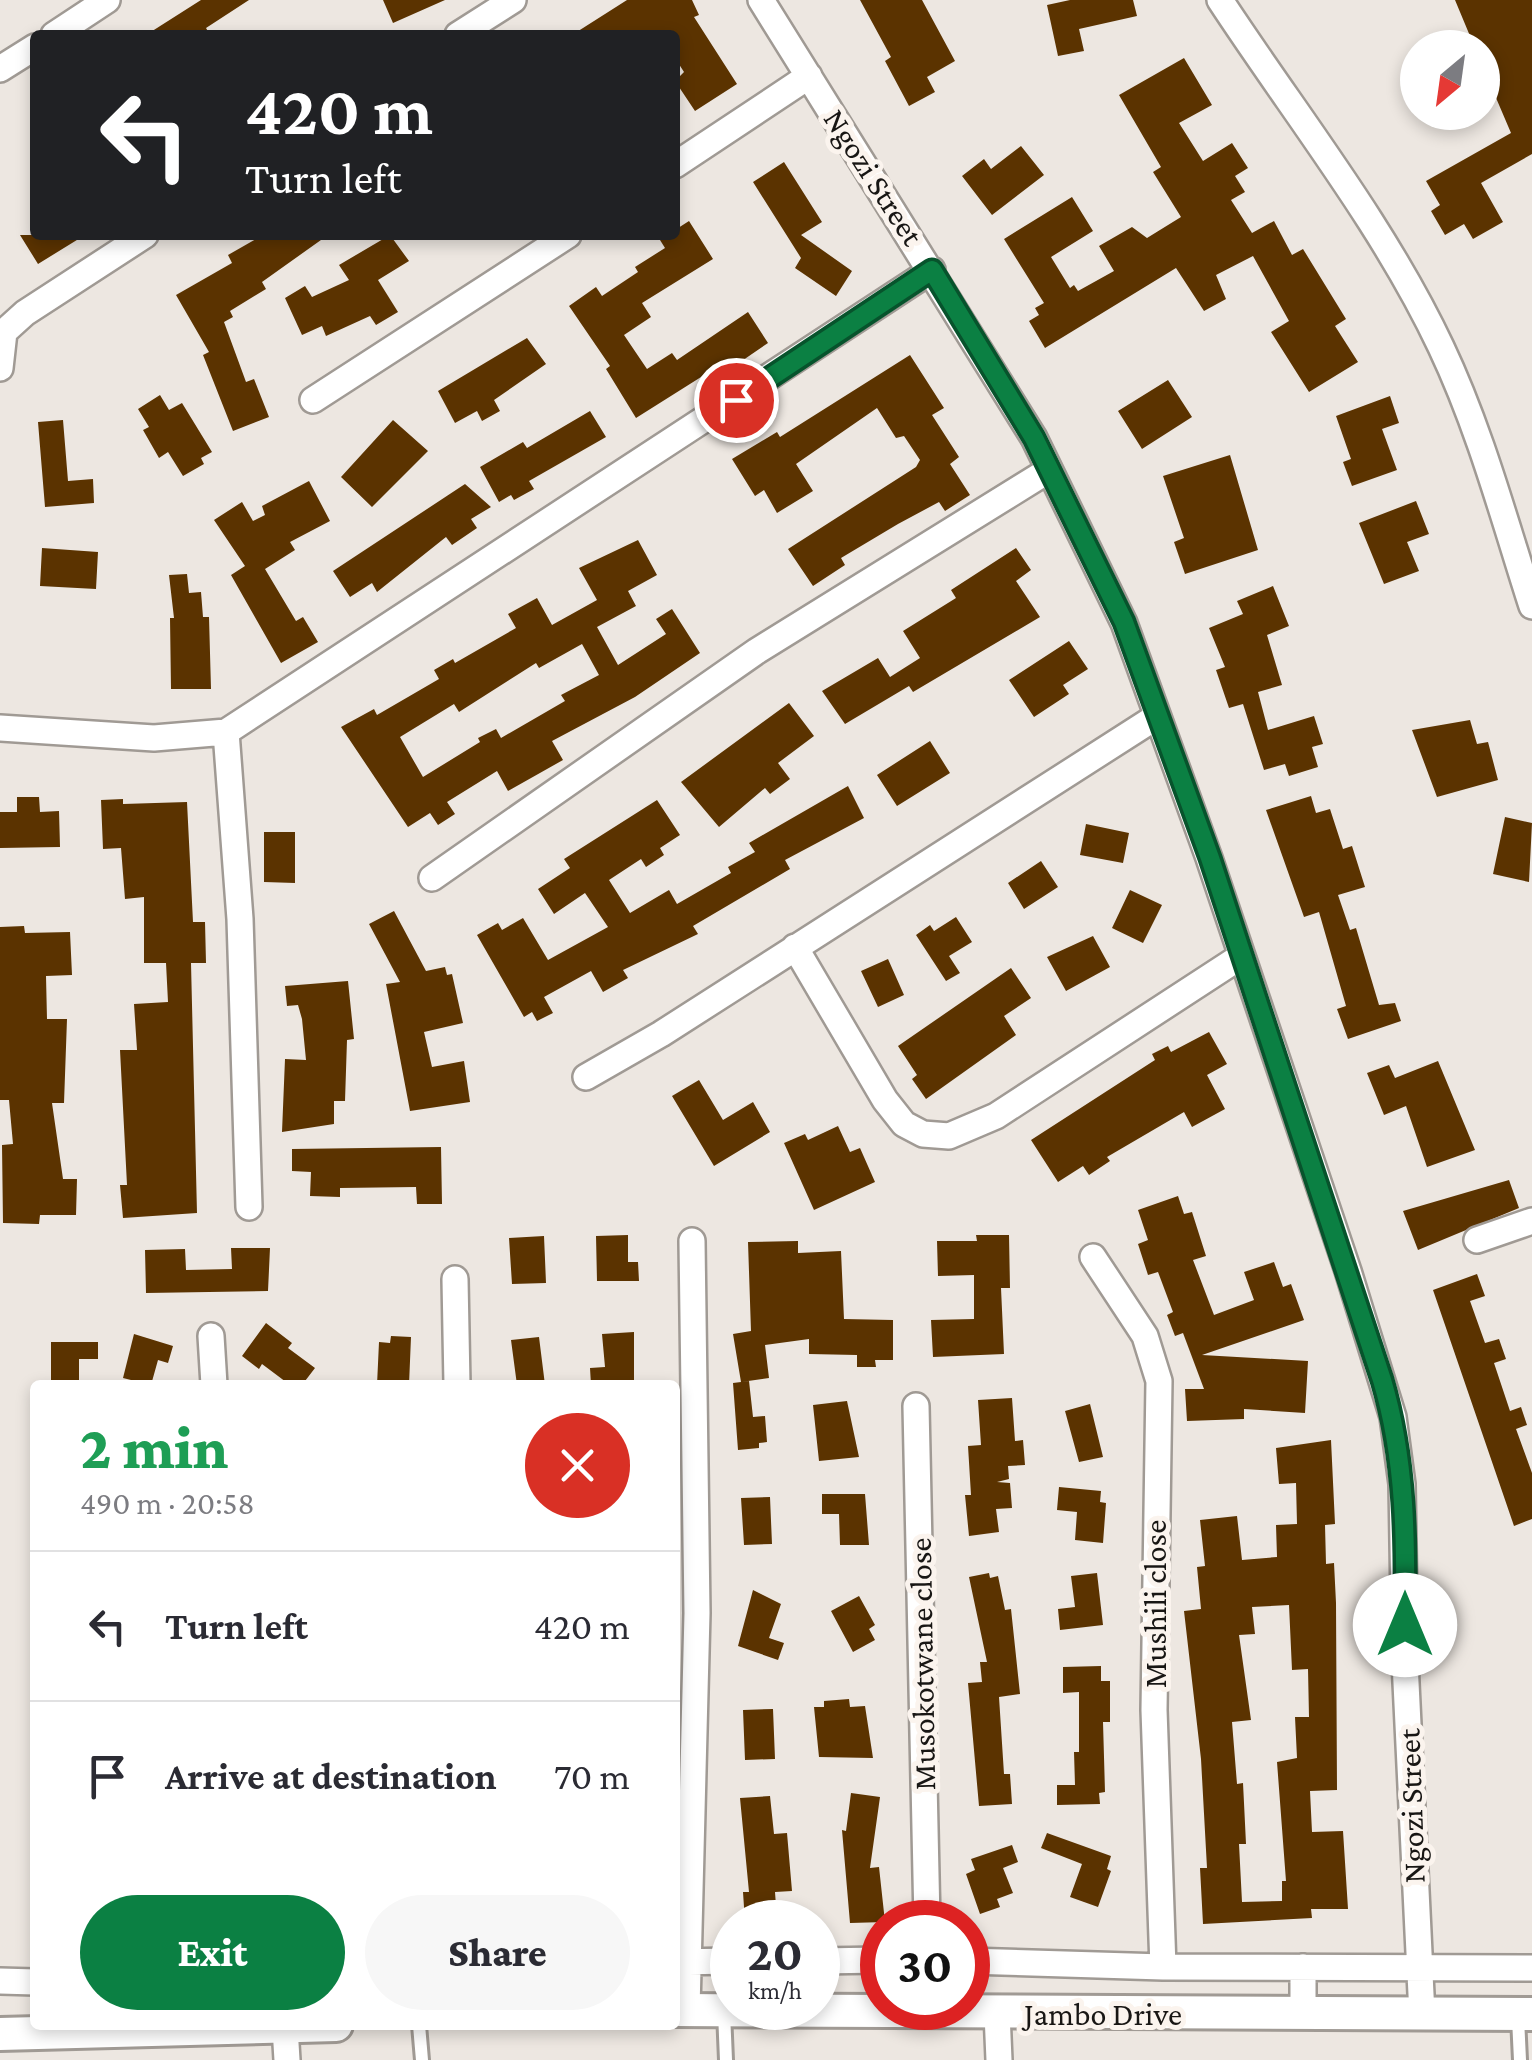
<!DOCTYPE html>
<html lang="en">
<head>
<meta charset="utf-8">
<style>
	:root { --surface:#fff; --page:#f7f7f7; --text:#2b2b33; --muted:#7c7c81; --line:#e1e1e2; --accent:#0b8043 }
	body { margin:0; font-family:"Crimson Pro",serif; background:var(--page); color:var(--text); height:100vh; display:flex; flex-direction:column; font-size:38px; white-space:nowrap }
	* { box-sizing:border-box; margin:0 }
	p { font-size:32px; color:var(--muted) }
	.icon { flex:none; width:55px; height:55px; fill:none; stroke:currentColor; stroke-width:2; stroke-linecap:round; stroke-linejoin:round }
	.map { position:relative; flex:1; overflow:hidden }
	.drawer { position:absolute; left:30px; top:1380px; width:650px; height:650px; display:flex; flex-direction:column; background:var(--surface); border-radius:10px; box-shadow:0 5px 15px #0003 }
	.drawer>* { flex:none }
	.guide { position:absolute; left:30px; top:30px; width:650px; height:210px; border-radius:10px; box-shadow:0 5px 15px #0003; background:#202124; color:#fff; overflow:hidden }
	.needle { width:65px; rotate:209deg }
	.buttons { position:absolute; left:1400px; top:30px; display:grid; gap:20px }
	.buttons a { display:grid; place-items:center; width:100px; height:100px; border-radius:50%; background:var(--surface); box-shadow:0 5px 15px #0003; font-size:50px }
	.speed { position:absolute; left:710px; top:1900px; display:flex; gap:20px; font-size:50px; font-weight:700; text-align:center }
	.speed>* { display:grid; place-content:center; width:130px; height:130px; border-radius:50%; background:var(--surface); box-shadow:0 5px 15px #0003; line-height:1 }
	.speed small { font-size:25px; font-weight:400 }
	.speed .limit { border:15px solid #d22; background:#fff; color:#111 }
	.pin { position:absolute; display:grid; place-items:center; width:85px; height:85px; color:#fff; margin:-42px; border:5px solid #fff; border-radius:50%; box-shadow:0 2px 10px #0007 }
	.me { position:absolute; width:110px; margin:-55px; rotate:0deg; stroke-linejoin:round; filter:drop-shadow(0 0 8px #0008) }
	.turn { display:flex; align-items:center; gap:35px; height:210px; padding:0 50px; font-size:45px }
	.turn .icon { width:130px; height:130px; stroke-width:2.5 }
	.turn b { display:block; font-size:70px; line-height:85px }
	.round { display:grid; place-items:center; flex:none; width:105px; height:105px; border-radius:52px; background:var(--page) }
	.overview { display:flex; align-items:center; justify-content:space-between; height:170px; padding:0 50px }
	h1 { font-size:60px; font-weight:800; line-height:75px; color:#1e9e55 }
	.button { display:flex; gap:20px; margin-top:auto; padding:20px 50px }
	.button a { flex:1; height:115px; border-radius:60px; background:var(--accent); color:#fff; font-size:40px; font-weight:800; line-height:115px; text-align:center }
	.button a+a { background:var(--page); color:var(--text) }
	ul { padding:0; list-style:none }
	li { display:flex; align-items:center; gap:30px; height:150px; padding:0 50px; border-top:2px solid var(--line) }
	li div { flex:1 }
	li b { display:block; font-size:38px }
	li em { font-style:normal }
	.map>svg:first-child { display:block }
</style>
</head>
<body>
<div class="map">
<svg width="1532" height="2060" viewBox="0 0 1532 2060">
	<rect width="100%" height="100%" fill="#ede7e1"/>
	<path fill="#5b3300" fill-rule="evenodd" d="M201 0H249L206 28 210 35H146Z
		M383 0H445L393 23Z
		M627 0H692L699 15 694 17 737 84 695 111 675 81 684 72 675 58V35H572Z
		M860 0H922L955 61 927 77 935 92 909 106 885 61 891 57Z
		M1070 0H1133L1137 16 1079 29 1084 51 1058 56 1047 5Z
		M1455 0H1532V154L1481 183 1503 222 1473 239 1464 224 1445 235 1431 211 1440 205 1426 181 1511 133 1482 65V48H1475Z
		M1184 58 1212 105 1179 123 1203 161 1232 143 1248 168 1235 176 1245 192 1231 200 1252 233 1274 221 1292 255 1303 249 1346 319 1335 326 1358 362 1309 392 1271 332 1289 321 1253 256 1216 275 1226 299 1204 311 1176 268 1045 348 1029 321 1039 315 1035 308 1044 303 1004 239 1072 197 1093 231 1051 257 1070 288 1074 285 1078 291 1114 271 1099 246 1132 227 1147 238 1181 217 1153 172 1161 167 1119 95Z
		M1021 146 1044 175 992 215 962 176 984 159 991 169Z
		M784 162 822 222 801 235 852 271 836 296 795 268 801 258 753 182Z
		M689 221 713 259 642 303 651 317 624 335 647 369 672 353 677 360 748 312 768 343 714 380 709 372 636 418 606 369 610 366 569 306 596 287 602 296 638 272 635 267 665 248 660 240 675 235V230Z
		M20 235H85L38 264Z
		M263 235H328L262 282 266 289 230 311 233 317 224 322 246 382 254 379 269 417 233 431 203 355 209 352 176 295 232 263 228 255Z
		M390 235 409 261 378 280 398 312 376 325 370 316 326 336 322 326 302 335 285 298 305 286 312 297 349 280 339 265Z
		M527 338 546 364 494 400 500 411 482 421 477 411 455 423 438 391Z
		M910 355 944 408 932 415 959 457 950 464 970 495 945 511 939 502 898 524 841 558 845 565 813 586 788 549 916 467 920 460 904 436 896 438 877 408 796 464 813 491 777 513 764 490 755 496 732 459 777 432 780 437Z
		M1168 380 1192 417 1142 449 1118 411Z
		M160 395 169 410 182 403 212 452 201 458 204 464 183 476 168 452 159 458 143 430 149 427 138 409Z
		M1390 396 1399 423 1382 429 1397 470 1352 486 1343 462 1351 459 1336 416Z
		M590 411 606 437 529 481 534 489 514 500 511 495 499 502 480 467 523 442 527 448Z
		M63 420 68 481 93 479 94 503 45 507 38 422Z
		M393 420 428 451 372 507 341 477Z
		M1230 455 1258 550 1185 574 1174 542 1184 538 1163 476Z
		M309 481 330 521 290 542 295 550 265 569 296 621 303 617 318 642 281 663 231 575 245 566 214 520 242 502 253 521 265 515 262 506Z
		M465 484 491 507 471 519 477 528 452 545 446 537 377 592 372 583 350 597 333 571Z
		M1416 501 1429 534 1407 542 1419 571 1384 584 1359 523Z
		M638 540 657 575 628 591 636 606 597 627 618 665 666 634 656 619 672 609 700 653 635 697 552 741 563 760 508 791 497 771 447 802 455 814 438 825 430 813 408 827 341 727 374 709 377 715 439 679 434 670 453 659 455 663 516 628 508 614 537 598 552 625 597 600 579 568ZM582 644 599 675 561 695 565 701 501 738 496 729 478 738 480 742 423 777 400 737 454 704 459 712 536 663 539 668Z
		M42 548 98 552 96 589 40 586Z
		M1016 548 1031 570 1016 581 1040 617 913 692 909 686 845 724 822 691 878 658 890 677 920 658 903 631 956 598 951 590Z
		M187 574 189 593 201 592 203 617H209L211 689H171L170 618H174L169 575Z
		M1273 586 1289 626 1267 635 1282 685 1258 692 1268 730 1314 716 1323 744 1312 747 1318 767 1289 776 1285 764 1264 770 1243 704 1229 708 1216 670 1225 667 1209 628 1243 614 1237 601Z
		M1069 641 1088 669 1063 685 1069 694 1034 717 1009 680Z
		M789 703 814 736 778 763 790 779 770 794 765 788 719 827 681 782Z
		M1470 720 1477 744 1488 742 1498 780 1437 797 1412 730Z
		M930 741 950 773 897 806 877 775Z
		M848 786 864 818 785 860 790 869 693 926 698 934 623 970 628 978 603 992 591 971 544 997 553 1013 537 1021 532 1012 524 1017 477 935 498 923 502 930 523 918 548 960 608 927 585 893 554 914 538 889 570 868 564 859 657 800 680 835 660 848 664 855 646 867 641 859 609 880 630 913 669 890 677 904 731 873 728 867 755 852 749 843Z
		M1311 796 1316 813 1330 809 1343 849 1352 846 1365 887 1338 895 1350 930 1356 928 1379 1005 1395 1003 1401 1021 1348 1039 1337 1009 1346 1006 1319 912 1304 917 1266 810Z
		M17 797H39L40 812 59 811 60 847 0 848V812H17Z
		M123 799V804L187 802 193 922H205L206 963H191L197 1213 123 1218 120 1185H127L120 1050H137L134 1004 168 1002 166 963H144V897L125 899 121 848 103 849 101 800Z
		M1505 817 1532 823 1529 882 1493 874Z
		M1086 824 1129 833 1123 863 1080 855Z
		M264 832H295V883L264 882Z
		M1041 861 1058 887 1024 909 1008 883Z
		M1130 890 1162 905 1143 943 1112 928Z
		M394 911 426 971 445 967 447 975 452 974 463 1023 424 1032 432 1067 464 1061 470 1102 410 1111 386 984 400 982 369 924Z
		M956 917 972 942 949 956 960 973 946 981 916 935 930 925 934 931Z
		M24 926 25 933 70 932 72 975 46 976 47 1019H67L64 1103H52L63 1179H77L76 1215H40L39 1224 3 1223 2 1145 13 1144 9 1100H0V927Z
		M1093 936 1110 967 1066 991 1047 957Z
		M888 959 904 995 878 1007 861 971Z
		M1011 968 1031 998 1004 1016 1016 1035 926 1099 912 1079 917 1075 898 1046Z
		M348 981 354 1039 347 1040 345 1101H334V1124L282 1132 285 1059 306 1060 302 1019 298 1005 287 1006 285 986Z
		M1209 1032 1227 1064 1207 1075 1225 1109 1192 1127 1184 1112 1107 1157 1110 1161 1089 1175 1083 1166 1058 1182 1031 1140 1155 1060 1152 1054 1168 1046 1171 1052Z
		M1438 1061 1475 1150 1427 1167 1406 1106 1384 1115 1367 1073 1389 1065 1395 1078Z
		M699 1080 723 1120 753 1102 770 1132 714 1166 672 1096Z
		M838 1126 850 1152 860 1148 875 1182 814 1210 784 1143 805 1134 808 1140Z
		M441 1147 442 1204H417L416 1187 340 1188V1197L310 1196 311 1172 292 1171V1149Z
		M1509 1180 1519 1208 1418 1250 1403 1211Z
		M1178 1196 1184 1214 1192 1212 1206 1256 1193 1260 1214 1315 1254 1300 1244 1272 1274 1262 1283 1287 1291 1284 1304 1320 1202 1355 1308 1361 1305 1413 1244 1409V1419L1187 1421 1185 1389H1204L1183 1333 1175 1336 1167 1315 1173 1312 1158 1272 1148 1275 1138 1244 1148 1240 1138 1210Z
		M628 1235V1262H638L639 1281H597L596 1236Z
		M976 1235H1009L1010 1288H1001L1004 1354 933 1357 931 1320 974 1319V1275L938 1276 937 1241H977Z
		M544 1236 546 1283 512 1284 509 1238Z
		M798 1241V1253L841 1251 844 1319 893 1320V1360H875L876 1367H857V1355L809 1354V1339L765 1345 769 1378 741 1382 733 1334 751 1331 748 1242Z
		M231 1248H270L268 1291 146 1293 145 1250 185 1249 186 1270 232 1269Z
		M1477 1274 1485 1296 1470 1301 1485 1343 1499 1339 1506 1359 1494 1363 1510 1411 1521 1407 1527 1425 1516 1429 1532 1473V1519L1514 1526 1433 1290Z
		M266 1323 292 1343 288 1348 315 1368 302 1385H290L262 1364 259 1369 242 1356Z
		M634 1332V1385H591L590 1368 605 1367 602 1334Z
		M134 1334 173 1346 168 1363 158 1360 151 1385 123 1378Z
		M391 1336 411 1337 409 1385H377L379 1342 390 1343Z
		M539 1337 545 1385H517L511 1340Z
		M51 1342H98V1359H79V1385H51Z
		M749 1381 753 1417 765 1416 767 1442 759 1443V1448L738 1450 733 1383Z
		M1012 1398 1015 1441 1023 1440 1025 1465 1008 1466 1009 1479 997 1482 1010 1483 1012 1508 996 1509 999 1532 969 1536 965 1495H971L968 1446 981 1445 978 1400Z
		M847 1401 859 1457 819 1461 813 1405Z
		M1090 1404 1103 1457 1079 1462 1065 1411Z
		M1331 1440 1335 1524 1325 1525 1326 1564 1334 1563 1336 1603 1337 1790 1310 1791 1312 1832 1343 1831 1348 1909H1311L1312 1918 1203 1924 1200 1868H1207L1201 1759 1184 1611 1201 1609 1197 1567 1205 1566 1200 1520 1237 1516 1242 1560 1277 1557 1276 1525 1297 1524 1296 1483 1279 1484 1276 1448ZM1289 1605 1292 1670 1308 1669 1309 1717H1295L1297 1758 1277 1762 1286 1881H1282V1901L1242 1902 1239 1844H1246L1244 1803 1243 1783 1237 1784 1232 1722 1251 1720 1239 1635 1255 1634 1252 1607Z
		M1059 1487 1101 1491 1100 1502 1106 1503 1103 1543 1075 1540 1077 1512 1057 1510Z
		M822 1494H865L869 1545H840L839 1514H822Z
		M770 1497 772 1544 744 1545 741 1498Z
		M989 1573 990 1578 998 1576 1005 1610 1011 1609 1020 1694 999 1697 1004 1774H1010L1012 1804 979 1806 968 1683 982 1682 980 1662H987L969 1577Z
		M1097 1573 1103 1625 1060 1630 1058 1609 1075 1607 1071 1576Z
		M753 1590 781 1604 769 1638 784 1643 778 1660 738 1646Z
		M859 1596 875 1625 869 1629 875 1640 853 1652 831 1611Z
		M1101 1666V1681H1110V1722H1103L1105 1792 1099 1793 1100 1804 1057 1805V1785H1075L1074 1752H1079V1692L1063 1693V1667Z
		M849 1699 850 1707 865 1706 873 1758 819 1757 814 1707H824V1701Z
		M773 1709 775 1759 745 1760 743 1710Z
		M851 1793 880 1797 870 1868 879 1867 885 1922 850 1923 842 1830 846 1831Z
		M770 1796 774 1834 787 1833 792 1891 775 1892 777 1920 745 1922 743 1892H749L740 1798Z
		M1047 1833 1111 1856 1107 1869 1111 1871 1098 1907 1070 1897 1082 1864 1041 1848Z
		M1012 1845 1018 1862 1003 1868 1013 1893 997 1899 1000 1907 980 1914 966 1874 975 1870 971 1859Z"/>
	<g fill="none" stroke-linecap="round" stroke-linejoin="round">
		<defs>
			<path id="service" d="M724 2012 726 2060
				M1518 2018 1520 2060
				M419 2025 422 2060"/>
			<path id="minor" d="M761 0 1034 438 1124 623 1209 858 1348 1271 1393 1417 1402 1484 1405 1662 1422 2015
				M1220 0C1294 113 1383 224 1441 347 1480 429 1504 519 1532 606
				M54 35 107 0
				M458 35 513 0
				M0 69 35 47
				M675 165 809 76
				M0 368 4 332 25 313 145 235
				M313 400 568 235
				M0 728 154 738 226 732 932 270
				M226 732 240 919 249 1207
				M432 878 757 651 1049 470
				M795 947 885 1100 904 1124 923 1134 949 1136 996 1116 1240 957
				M586 1077 661 1034 1156 717
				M1477 1240 1532 1221
				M1093 1257 1145 1336 1159 1381 1154 1710 1163 1967
				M455 1279 457 1385
				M211 1336 214 1385
				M916 1406 927 1922
				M818 1961 882 1960
				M968 1961 1163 1967 1532 1968
				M675 1962 732 1961
				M0 1981 35 1982
				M687 2009 697 1613 692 1241
				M997 2013 999 2060
				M1303 2015V1967
				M285 2027 287 2060"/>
			<path id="tertiary" d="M675 2010 1532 2014
				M0 2034 336 2025"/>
		</defs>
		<use href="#service" stroke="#a09a94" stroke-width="18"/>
		<use href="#minor" stroke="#a09a94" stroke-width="30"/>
		<use href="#tertiary" stroke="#a09a94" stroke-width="38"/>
		<use href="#service" stroke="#fff" stroke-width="12"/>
		<use href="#minor" stroke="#fff" stroke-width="25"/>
		<use href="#tertiary" stroke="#fff" stroke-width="32"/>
	</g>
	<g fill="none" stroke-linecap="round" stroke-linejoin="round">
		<defs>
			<path id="route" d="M736 400 932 270 1034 438 1124 622 1210 858 1382 1380C1406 1460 1406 1543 1405 1625"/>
		</defs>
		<use href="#route" stroke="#07532c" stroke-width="25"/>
		<use href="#route" stroke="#0b8043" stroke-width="18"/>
	</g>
	<g text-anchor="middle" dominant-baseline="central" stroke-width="10" stroke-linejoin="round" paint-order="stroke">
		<g font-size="32" fill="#181614" stroke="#fbf4ee">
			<text transform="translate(874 177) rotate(57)">Ngozi Street</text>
			<text transform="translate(1155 1604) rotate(-90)">Mushili close</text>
			<text transform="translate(922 1664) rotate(-91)">Musokotwane close</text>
			<text transform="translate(1411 1806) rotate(-92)">Ngozi Street</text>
			<text x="1103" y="2014">Jambo Drive</text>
		</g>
	</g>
</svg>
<div class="buttons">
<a><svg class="needle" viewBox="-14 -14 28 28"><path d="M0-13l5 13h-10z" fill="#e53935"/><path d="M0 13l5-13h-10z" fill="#7c7c81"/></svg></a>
</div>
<div class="speed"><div>20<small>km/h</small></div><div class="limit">30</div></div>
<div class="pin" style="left:736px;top:400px;background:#d93025"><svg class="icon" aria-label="arrive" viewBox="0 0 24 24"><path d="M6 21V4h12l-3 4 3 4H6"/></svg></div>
<svg class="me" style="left:1405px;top:1625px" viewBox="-20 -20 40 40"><circle r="19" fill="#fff"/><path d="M0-13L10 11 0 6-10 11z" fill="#0b8043"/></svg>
<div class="guide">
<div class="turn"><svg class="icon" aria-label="left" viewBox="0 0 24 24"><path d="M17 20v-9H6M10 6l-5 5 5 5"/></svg><div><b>420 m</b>Turn left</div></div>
</div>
<section class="drawer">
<div class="overview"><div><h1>2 min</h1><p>490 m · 20:58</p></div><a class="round" style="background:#d93025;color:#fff"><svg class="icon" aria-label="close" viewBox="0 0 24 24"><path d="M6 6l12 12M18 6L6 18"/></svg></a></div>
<ul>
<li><svg class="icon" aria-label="left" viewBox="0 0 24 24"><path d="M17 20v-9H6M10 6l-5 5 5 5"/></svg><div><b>Turn left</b></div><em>420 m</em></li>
<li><svg class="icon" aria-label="arrive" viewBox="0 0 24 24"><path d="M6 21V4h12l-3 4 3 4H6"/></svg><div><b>Arrive at destination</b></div><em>70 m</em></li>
</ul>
<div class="button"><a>Exit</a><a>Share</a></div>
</section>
</div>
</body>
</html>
